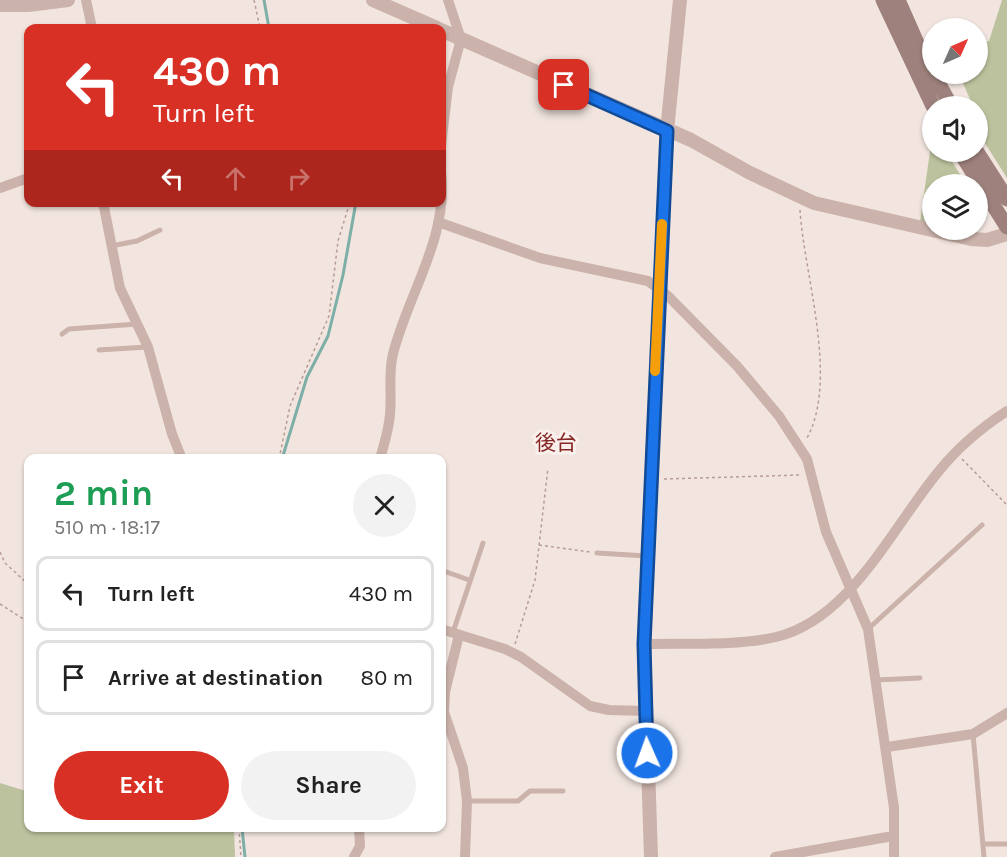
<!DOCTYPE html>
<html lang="en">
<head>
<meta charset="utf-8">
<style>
	:root { --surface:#fff; --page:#f2f2f2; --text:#222; --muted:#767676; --line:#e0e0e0; --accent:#d93025 }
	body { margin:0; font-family:Karla,"Noto Sans JP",sans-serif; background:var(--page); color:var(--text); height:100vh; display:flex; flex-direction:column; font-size:22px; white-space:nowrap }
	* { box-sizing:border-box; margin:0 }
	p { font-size:20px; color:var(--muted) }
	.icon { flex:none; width:33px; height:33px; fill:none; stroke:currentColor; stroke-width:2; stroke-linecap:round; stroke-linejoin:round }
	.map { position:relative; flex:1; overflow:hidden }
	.side { position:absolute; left:24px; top:454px; width:422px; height:378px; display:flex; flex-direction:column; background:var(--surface); border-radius:12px; box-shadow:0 2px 4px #0004 }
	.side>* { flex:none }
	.top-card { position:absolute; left:24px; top:24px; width:422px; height:183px; border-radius:12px; box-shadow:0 2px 4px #0004; background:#d93025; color:#fff; overflow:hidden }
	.needle { width:39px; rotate:45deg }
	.tools { position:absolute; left:922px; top:18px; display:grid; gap:12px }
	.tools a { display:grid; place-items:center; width:66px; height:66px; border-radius:50%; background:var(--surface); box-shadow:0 2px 4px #0004; font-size:30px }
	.pin { position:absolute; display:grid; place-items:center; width:51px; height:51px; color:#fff; margin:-26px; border-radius:12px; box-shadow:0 3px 9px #0006 }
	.me { position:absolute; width:66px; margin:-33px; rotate:358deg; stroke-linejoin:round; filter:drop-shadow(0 0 4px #0008) }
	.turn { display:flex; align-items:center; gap:21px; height:126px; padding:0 30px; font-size:27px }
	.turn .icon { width:78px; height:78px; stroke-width:2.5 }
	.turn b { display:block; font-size:42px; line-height:51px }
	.lanes { display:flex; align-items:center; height:57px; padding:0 30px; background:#0003; justify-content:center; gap:30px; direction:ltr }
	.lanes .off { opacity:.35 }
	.round { display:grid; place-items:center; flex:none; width:63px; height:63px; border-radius:32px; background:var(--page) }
	.summary { display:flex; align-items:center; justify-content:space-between; height:102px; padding:0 30px }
	h1 { font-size:36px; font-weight:700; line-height:45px; color:#1e9e55 }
	.action { display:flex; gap:12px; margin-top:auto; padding:12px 30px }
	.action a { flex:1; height:69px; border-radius:36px; background:var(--accent); color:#fff; font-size:24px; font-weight:700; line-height:69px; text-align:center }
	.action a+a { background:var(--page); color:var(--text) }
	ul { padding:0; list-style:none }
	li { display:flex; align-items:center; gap:18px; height:75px; margin:0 12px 9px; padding:0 18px; border:3px solid var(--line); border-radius:12px }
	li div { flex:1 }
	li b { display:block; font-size:22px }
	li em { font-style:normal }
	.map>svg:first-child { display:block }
</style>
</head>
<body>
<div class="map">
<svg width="1007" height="857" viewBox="0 0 1007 857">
	<rect width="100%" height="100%" fill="#f2e5df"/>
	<path fill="#bdc29e" d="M1002 0H1007V178L978 132V106H973L959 74H978V45L989 41Z
		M933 130V152H946L966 184H933V224L920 222Z
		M28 782V828H234L235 857H0V783L26 791Z"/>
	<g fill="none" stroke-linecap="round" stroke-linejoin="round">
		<path stroke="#7eafa7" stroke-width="3" d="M264 0 269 28
			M282 459 307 377 328 336 343 275 356 202
			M242 828 245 857"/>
		<path stroke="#b79c95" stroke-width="1.5" stroke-dasharray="3 3" stroke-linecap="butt" d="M254 0 260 28
			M800 210C804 275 839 379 807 438
			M279 459 290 406 329 316 338 241 350 202
			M962 459 1007 505
			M664 479 800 475
			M539 545 590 552
			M0 552 5 563 28 584
			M0 604 28 622
			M515 644 535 580 548 468
			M239 828 241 857"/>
		<path stroke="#cbb2aa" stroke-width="5" d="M111 246 137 241 160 230
			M62 334 69 329 137 324
			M99 350 147 347
			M597 553 647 556
			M441 570 469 580
			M868 629 982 525
			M453 632 483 543
			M876 680 920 678
			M973 734 984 857
			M467 801H518L530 791H563
			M984 844H1007"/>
		<path stroke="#cbb2aa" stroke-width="10" d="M86 0 92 28
			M441 146 448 87 461 39 448 0
			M0 188 28 178
			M103 202 120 288 148 347 172 434 182 459
			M438 222 540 258 648 281 668 296 737 366 779 416 807 459 826 532 868 629 894 808V857
			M380 459C384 444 389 430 390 414 392 395 388 373 393 354 408 294 449 237 441 172
			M441 629 505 649 521 657 590 706 609 710 646 711
			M459 635 445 692 444 712 463 768 467 801 465 857
			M644 644C684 643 738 646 776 637 851 619 893 526 939 471 959 446 981 428 1007 411
			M887 747 973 734 1007 713
			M354 857 360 846 359 828
			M775 857 893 836"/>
		<path stroke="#cbb2aa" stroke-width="14" d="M373 0 437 28
			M0 5H28L68 0
			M441 30 691 140 750 173 814 203 971 239 987 240 1007 234
			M651 857 644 644 667 131 680 0"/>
		<path stroke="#9e817c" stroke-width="15" d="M883 0 933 106
			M898 0 921 52 951 106
			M960 152 1007 227
			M977 152 1007 199"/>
	</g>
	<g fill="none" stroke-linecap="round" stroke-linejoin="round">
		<defs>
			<path id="route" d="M564 85 667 131 644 644 647 753"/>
		</defs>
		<use href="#route" stroke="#114b97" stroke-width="15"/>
		<use href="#route" stroke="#1a73e8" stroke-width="10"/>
		<path stroke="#f59e0b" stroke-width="10" d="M655 371 662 224"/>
	</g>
	<g text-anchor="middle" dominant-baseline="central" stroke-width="6" stroke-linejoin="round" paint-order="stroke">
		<g font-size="21" fill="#862624" stroke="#faf0eb">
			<text x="556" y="443">後台</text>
		</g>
	</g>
</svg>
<div class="tools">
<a><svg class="needle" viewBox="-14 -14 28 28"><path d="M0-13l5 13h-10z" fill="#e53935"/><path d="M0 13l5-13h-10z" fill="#767676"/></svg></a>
<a><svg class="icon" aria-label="sound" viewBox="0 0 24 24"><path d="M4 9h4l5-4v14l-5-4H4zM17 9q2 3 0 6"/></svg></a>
<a><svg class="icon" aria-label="layers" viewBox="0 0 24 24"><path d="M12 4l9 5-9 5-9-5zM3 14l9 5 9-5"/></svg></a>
</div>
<div class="pin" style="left:564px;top:85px;background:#d93025"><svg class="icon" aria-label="arrive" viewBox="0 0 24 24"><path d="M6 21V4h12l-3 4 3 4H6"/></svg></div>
<svg class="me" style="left:647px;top:753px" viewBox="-20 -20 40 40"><circle r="17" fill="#1a73e8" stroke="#fff" stroke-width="3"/><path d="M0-11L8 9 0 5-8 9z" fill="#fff"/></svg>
<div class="top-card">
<div class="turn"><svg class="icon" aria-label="left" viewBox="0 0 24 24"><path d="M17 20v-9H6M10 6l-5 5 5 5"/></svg><div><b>430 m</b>Turn left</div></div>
<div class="lanes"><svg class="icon" aria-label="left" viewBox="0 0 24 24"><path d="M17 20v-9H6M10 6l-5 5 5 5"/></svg><svg class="icon off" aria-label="ahead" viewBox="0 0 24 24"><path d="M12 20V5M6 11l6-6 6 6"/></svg><svg class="icon off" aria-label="right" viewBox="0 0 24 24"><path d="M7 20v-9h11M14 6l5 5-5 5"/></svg></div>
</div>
<section class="side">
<div class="summary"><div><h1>2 min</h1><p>510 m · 18:17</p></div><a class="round"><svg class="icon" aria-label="close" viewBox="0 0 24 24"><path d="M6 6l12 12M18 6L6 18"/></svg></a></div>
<ul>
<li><svg class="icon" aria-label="left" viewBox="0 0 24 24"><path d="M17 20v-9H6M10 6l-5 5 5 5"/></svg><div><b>Turn left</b></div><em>430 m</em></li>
<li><svg class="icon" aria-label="arrive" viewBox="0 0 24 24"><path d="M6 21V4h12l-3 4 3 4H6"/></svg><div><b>Arrive at destination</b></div><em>80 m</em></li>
</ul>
<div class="action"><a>Exit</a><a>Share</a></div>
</section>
</div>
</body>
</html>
